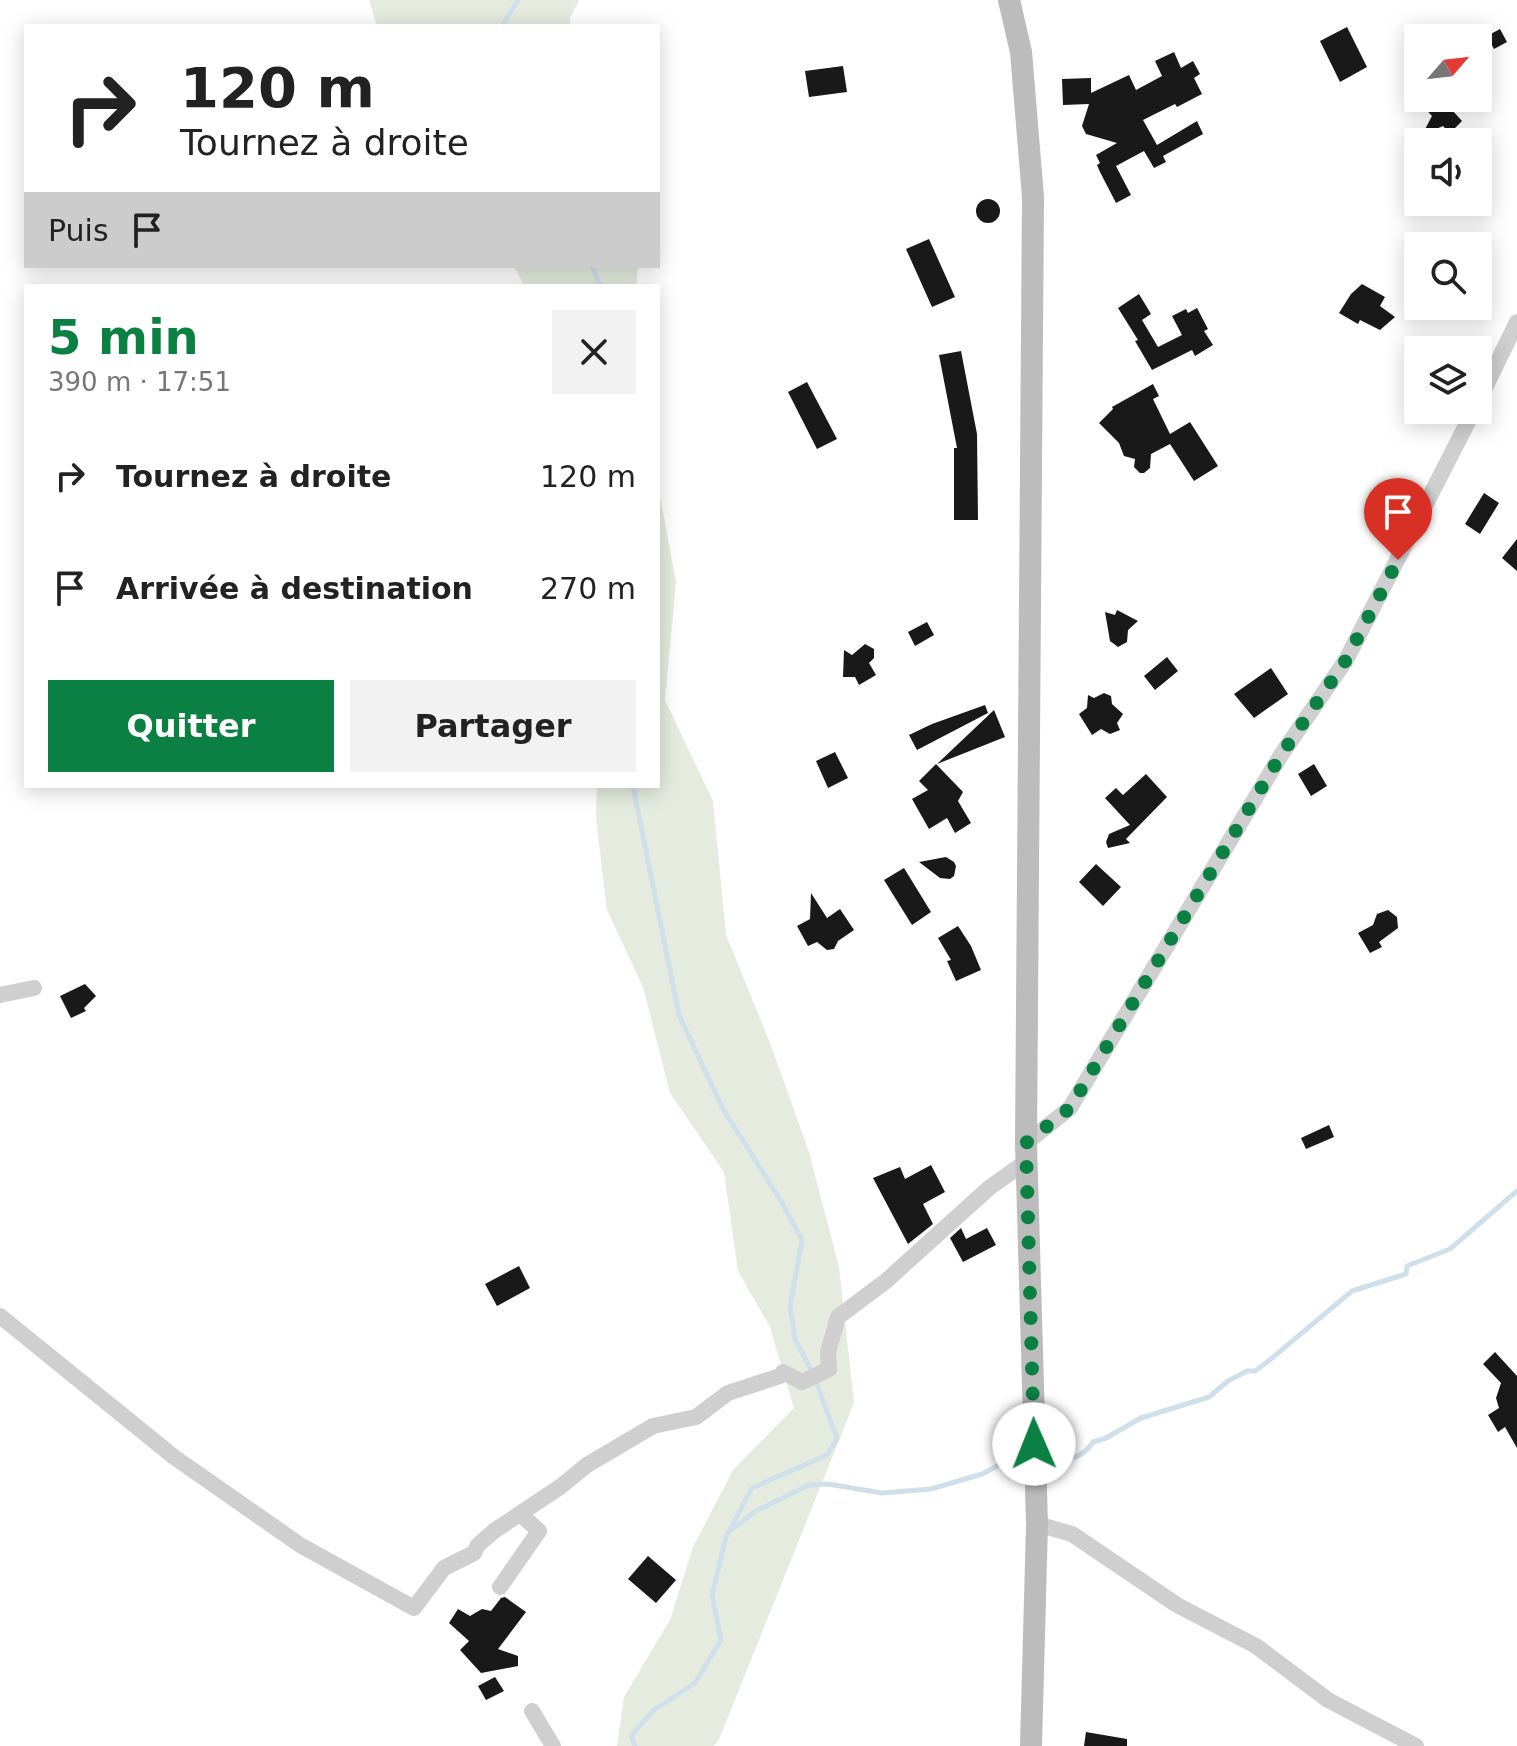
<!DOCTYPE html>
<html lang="fr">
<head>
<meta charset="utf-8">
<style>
	:root { --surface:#fff; --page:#f2f2f2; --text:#222; --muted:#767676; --accent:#0b8043 }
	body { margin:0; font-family:"DejaVu Sans",sans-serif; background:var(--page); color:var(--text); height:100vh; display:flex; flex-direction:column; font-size:30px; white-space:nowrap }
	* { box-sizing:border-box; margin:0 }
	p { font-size:26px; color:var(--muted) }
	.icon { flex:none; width:44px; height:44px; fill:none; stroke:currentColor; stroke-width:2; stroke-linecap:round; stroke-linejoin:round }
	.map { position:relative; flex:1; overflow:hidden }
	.side { position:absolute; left:24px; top:284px; width:636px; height:504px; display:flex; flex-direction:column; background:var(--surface); border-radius:0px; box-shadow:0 4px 20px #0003 }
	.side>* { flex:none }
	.top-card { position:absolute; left:24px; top:24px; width:636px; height:244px; border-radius:0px; box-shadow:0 4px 20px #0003; background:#fff; color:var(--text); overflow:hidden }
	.needle { width:52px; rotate:62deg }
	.buttons { position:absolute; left:1404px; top:24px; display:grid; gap:16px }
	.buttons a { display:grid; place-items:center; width:88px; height:88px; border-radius:0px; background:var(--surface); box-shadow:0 4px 20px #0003; font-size:40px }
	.pin { position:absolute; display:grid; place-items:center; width:68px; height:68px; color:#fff; margin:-82px -34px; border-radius:50% 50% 50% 0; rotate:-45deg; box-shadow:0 0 8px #0007 }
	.pin .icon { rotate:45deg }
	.me { position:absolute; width:88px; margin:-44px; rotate:359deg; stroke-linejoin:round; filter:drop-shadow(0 0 6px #0008) }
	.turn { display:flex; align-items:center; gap:28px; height:168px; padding:0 24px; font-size:36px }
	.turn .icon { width:104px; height:104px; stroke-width:2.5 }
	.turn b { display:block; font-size:56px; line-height:68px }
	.then { display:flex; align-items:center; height:76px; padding:0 24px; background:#0003; gap:16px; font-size:30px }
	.round { display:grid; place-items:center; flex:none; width:84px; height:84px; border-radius:0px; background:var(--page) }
	.head { display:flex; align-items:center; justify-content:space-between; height:136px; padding:0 24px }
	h1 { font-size:48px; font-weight:700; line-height:60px; color:var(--accent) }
	.cta { display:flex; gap:16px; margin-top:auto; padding:16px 24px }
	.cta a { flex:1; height:92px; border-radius:0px; background:var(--accent); color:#fff; font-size:32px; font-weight:700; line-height:92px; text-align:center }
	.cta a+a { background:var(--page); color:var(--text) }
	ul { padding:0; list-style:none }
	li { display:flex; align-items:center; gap:24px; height:112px; padding:0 24px }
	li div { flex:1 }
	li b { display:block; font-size:30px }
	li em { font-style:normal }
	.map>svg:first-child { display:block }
</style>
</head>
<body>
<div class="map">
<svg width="1517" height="1746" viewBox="0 0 1517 1746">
	<rect width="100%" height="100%" fill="#fff"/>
	<path fill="#e5ebdf" d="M369 0H579L570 18V26H377Z
		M514 266H638L636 286H524Z
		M658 485 676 582 665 700 713 801 726 935 770 1043 809 1152 839 1267 854 1403 718 1742 713 1746H617L624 1697 670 1620 693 1547 733 1470 794 1408 770 1327 738 1271 724 1172 670 1093 643 987 607 910 596 818 597 786H658Z"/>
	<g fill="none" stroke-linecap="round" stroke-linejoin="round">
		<path stroke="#d0e0eb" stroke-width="5" d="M502 26 518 0
			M592 266 600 286
			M633 786 679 1015 723 1109 781 1201 802 1240 790 1306 795 1339 814 1376 837 1439 827 1455 752 1488 726 1537 712 1595 721 1640 695 1683 654 1710 631 1736 635 1746
			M1040 1460C1062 1460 1079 1463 1093 1442L1106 1438 1141 1418 1209 1397 1228 1381 1247 1371H1255L1266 1363 1352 1291 1406 1274 1407 1266 1450 1249 1517 1191
			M731 1530 756 1511 809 1485 828 1484 882 1493 931 1489 982 1474 1001 1464 1030 1459"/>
	</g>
	<path fill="#191919" d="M1347 27 1367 67 1340 82 1320 41Z
		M1500 29 1507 42 1494 49 1487 36Z
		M1174 52 1181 68 1193 61 1200 74 1194 78 1202 94 1177 107 1175 104 1143 120 1157 145 1197 121 1203 134 1163 156 1166 162 1154 168 1144 151 1116 166 1131 195 1116 203 1100 172 1097 165 1100 163 1096 155 1117 143 1086 134 1082 126 1089 104 1063 105 1062 79 1091 78V93L1129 75 1136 90 1162 76 1155 61Z
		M843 66 847 92 809 97 805 71Z
		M1415 98H1441L1462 121 1450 133 1443 126 1422 135 1432 116Z
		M976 211a12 12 0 1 1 24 0a12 12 0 1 1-24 0Z
		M929 239 955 297 932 307 906 249Z
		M1362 284 1385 297 1380 306 1395 317 1380 330 1360 320 1358 324 1339 313 1351 294Z
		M1139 294 1151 314 1142 320 1158 347 1182 335 1172 316 1186 309 1188 313 1197 308 1208 329 1204 331 1213 345 1195 356 1192 350 1152 370 1135 341 1138 340 1118 308Z
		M961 351 977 434 978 520H954V448H957L939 355Z
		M807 382 837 439 817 449 788 392Z
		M1153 384 1159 396 1153 399 1170 434 1190 422 1218 466 1194 481 1170 444 1151 454 1150 468 1144 473H1140L1134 467 1135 459 1124 456 1119 443 1099 423 1113 409 1112 407Z
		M1484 493 1499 503 1480 534 1465 524Z
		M1517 539V571L1502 558Z
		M1117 610 1138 621 1128 630 1127 642 1118 647 1110 641 1105 612 1115 615Z
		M927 622 934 635 915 646 908 632Z
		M865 644 874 649V658L869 663 876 675 859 685 855 677H843L844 650 852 655Z
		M1167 657 1178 671 1155 690 1144 676Z
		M1271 668 1288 694 1254 718 1234 694Z
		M1104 693 1111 696 1112 704 1123 714 1117 723 1120 730 1110 734 1101 729 1092 735 1079 714 1087 708 1088 695 1094 698Z
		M985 705 988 713 917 750 909 735 932 724Z
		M994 710 1005 737 937 764Z
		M835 752 848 778 828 788 816 761Z
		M936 764 963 792 958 801 971 823 955 833 947 818 929 829 912 799 928 790 919 781Z
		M1314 764 1327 786 1311 796 1298 774Z
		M1146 774 1167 797 1126 839 1130 843 1108 848 1106 842 1109 834 1130 825 1105 798 1116 788 1123 795Z
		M946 857 954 862 956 866 954 876 950 879 940 878 919 862Z
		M1096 864 1121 887 1103 906 1079 882Z
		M904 868 931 912 912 925 884 880Z
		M811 893 827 918 840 909 854 930 838 941 834 949 827 950 817 942 808 946 797 926 810 919Z
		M1388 910 1397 917 1398 928 1379 942 1382 947 1370 953 1358 933 1373 925 1377 914Z
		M958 926 971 946 981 970 956 981 947 961 951 960 938 938Z
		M85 984 96 996 84 1008 86 1011 71 1018 60 996Z
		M1329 1125 1334 1137 1306 1149 1301 1138Z
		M931 1165 945 1192 923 1204 933 1224 908 1244 873 1178 900 1167 905 1179Z
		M961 1228 966 1239 987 1228 996 1245 963 1262 950 1238Z
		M519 1266 530 1288 497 1306 485 1284Z
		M1495 1352 1517 1376V1448L1505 1427 1498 1432 1488 1415 1499 1408 1496 1398 1501 1383 1483 1364Z
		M648 1556 676 1580 656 1603 628 1579Z
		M505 1597 526 1612 498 1649 518 1656V1666L481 1673 460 1650 469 1641 449 1623 458 1609 470 1616 482 1609 491 1611 501 1598Z
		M495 1677 504 1691 486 1700 478 1686Z
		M1086 1732 1127 1739V1746H1084Z"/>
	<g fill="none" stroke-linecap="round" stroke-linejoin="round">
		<path stroke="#cfcfcf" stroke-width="16" d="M1478 402 1517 322
			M0 995 34 988
			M1026 1143 1070 1108 1281 755 1346 660 1474 410
			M0 1316 174 1457 300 1545 414 1608 444 1568 474 1553 478 1545 494 1531 560 1487 587 1465 653 1426 696 1417 728 1393 780 1376 783 1372 802 1382 829 1369 828 1352 838 1317 886 1281 989 1188 1027 1161
			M1037 1524 1072 1534 1177 1605 1256 1646 1328 1700 1416 1746
			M500 1587 539 1531 520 1514
			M532 1711 553 1746"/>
		<path stroke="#bcbcbc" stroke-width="22" d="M1009 0 1021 52 1033 197 1026 1143 1037 1524 1031 1746"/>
	</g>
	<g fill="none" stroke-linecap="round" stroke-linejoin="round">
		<path stroke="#0b8043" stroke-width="14" stroke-dasharray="0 25.2" d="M1034 1444 1026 1143 1070 1108 1281 755 1346 660 1398 560"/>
	</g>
</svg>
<div class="buttons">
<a><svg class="needle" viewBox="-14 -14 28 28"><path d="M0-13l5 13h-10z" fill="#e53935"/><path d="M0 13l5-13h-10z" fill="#767676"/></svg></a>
<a><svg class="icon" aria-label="sound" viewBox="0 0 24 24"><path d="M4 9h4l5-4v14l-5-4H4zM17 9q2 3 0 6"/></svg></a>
<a><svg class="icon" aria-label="search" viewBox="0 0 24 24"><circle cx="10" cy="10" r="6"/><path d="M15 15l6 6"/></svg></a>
<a><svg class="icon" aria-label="layers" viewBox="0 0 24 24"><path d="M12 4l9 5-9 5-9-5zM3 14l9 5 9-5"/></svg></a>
</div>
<div class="pin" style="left:1398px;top:560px;background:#d93025"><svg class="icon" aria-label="arrive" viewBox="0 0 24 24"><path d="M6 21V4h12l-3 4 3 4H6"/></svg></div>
<svg class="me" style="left:1034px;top:1444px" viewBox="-20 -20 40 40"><circle r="19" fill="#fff"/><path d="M0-13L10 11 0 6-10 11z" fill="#0b8043"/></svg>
<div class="top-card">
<div class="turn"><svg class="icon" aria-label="right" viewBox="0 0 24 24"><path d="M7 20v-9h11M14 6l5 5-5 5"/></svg><div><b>120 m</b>Tournez à droite</div></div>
<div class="then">Puis<svg class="icon" aria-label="arrive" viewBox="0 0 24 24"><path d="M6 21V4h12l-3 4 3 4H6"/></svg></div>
</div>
<section class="side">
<div class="head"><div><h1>5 min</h1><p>390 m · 17:51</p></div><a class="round"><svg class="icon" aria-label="close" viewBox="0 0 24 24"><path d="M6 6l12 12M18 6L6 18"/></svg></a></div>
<ul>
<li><svg class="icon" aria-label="right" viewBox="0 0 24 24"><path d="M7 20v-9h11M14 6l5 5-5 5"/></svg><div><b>Tournez à droite</b></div><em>120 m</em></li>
<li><svg class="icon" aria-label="arrive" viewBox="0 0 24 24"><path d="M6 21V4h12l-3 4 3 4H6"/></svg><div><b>Arrivée à destination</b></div><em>270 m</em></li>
</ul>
<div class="cta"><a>Quitter</a><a>Partager</a></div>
</section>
</div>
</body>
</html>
